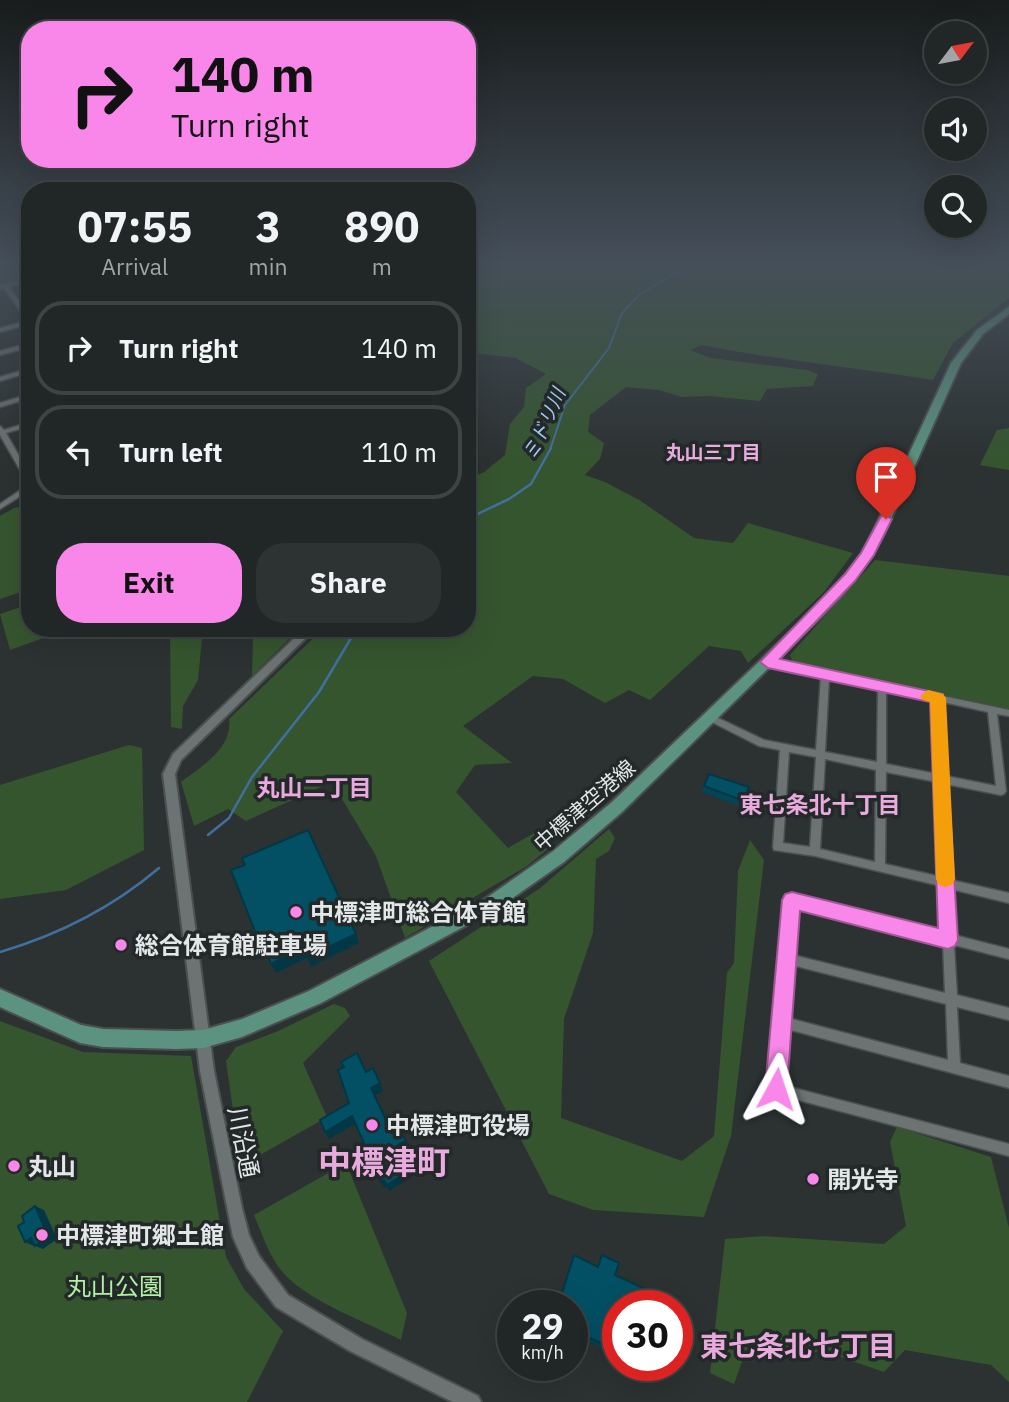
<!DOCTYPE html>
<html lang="en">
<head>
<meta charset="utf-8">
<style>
	:root { --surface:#212626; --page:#2d3232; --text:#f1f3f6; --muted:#a2a5a7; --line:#3e4343; --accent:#f987e9 }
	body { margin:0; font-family:"IBM Plex Sans","Noto Sans JP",sans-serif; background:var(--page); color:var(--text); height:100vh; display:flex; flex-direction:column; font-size:26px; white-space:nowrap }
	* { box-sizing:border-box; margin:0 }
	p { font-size:23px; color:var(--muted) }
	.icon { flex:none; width:38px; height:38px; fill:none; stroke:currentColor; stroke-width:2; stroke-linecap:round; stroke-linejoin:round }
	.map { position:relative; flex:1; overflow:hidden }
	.sheet { position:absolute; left:21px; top:182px; width:455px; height:455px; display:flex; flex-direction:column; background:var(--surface); border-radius:28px; box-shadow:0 7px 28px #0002,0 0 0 2px var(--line) }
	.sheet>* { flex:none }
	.guide { position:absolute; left:21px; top:21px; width:455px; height:147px; border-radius:28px; box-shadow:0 7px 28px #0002,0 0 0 2px var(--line); background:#f987e9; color:#111; overflow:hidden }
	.needle { width:46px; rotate:58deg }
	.controls { position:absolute; left:924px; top:21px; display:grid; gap:14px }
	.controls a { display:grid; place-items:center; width:63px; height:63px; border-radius:50%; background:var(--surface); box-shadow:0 7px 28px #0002,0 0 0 2px var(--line); font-size:35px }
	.speed { position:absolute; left:497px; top:1290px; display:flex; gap:14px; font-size:35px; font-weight:700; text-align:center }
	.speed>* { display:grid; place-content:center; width:91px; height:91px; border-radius:50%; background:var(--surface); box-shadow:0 7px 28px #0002,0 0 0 2px var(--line); line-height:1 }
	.speed small { font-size:18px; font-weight:400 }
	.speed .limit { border:10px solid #d22; background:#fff; color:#111 }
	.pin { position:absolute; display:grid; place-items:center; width:60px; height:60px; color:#fff; margin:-72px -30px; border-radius:50% 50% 50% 0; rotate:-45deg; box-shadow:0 0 7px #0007 }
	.pin .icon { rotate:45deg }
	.me { position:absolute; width:77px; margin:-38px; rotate:5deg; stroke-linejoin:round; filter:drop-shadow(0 0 5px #0008) }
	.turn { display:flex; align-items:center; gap:24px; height:147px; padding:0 35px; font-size:32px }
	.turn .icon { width:91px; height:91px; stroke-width:2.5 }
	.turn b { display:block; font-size:49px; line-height:60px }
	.eta { display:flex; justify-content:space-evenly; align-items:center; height:119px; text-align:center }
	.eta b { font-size:42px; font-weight:700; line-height:49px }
	.cta { display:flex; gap:14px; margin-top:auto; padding:14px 35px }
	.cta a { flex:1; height:80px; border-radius:28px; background:var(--accent); color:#111; font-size:28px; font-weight:700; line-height:80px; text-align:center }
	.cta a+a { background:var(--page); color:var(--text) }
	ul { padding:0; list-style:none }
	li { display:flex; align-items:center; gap:21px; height:94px; margin:0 14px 10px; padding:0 21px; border:4px solid var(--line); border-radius:28px }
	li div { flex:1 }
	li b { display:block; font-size:26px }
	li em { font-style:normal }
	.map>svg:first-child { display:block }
</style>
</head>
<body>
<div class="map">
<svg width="1009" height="1402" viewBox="0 0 1009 1402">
	<rect width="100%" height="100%" fill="#2c3232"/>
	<path fill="#35552f" d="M0 265H30V281H18L0 285Z
		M467 265H1009V298L953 343 933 380C856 368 778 360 701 345L690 350 711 358 807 370 818 374 813 386 767 389 760 401 709 396 682 397 659 390 626 387 590 415 588 432 604 443 600 459 585 475 605 482 641 501 694 538 733 543 748 523 853 553 824 592 748 663 741 651 709 646 650 700 629 690 605 703 563 679 533 676 463 726 512 763 475 765 456 792 508 848 536 832 554 844 527 866 405 938 376 856 332 782 246 821 228 809 194 826 181 782C202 766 233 748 229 719L324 628H467V480L484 472 505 455 510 424 524 407 526 388 546 374 516 358 467 352Z
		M1009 428V470L980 465 997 430Z
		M30 505V589L0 599V516L14 508Z
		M875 560 1009 576V709L793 663 790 655Z
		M30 604V628H55L57 633 10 650 0 614Z
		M170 628H203L198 680 183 706 182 729 171 727Z
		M249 628H300L252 676 253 637Z
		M129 745 142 748 144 850 66 890 0 899V785Z
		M609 829 615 838 609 851 596 859 593 933 564 1019 561 1118 682 1161 714 1136 727 973 734 963 738 871 750 840 764 860 731 1136 704 1217 593 1210 549 1194 429 961 539 889Z
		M334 1004 345 1008 350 1016 303 1063 327 1117 241 1166 226 1061 236 1047 276 1032Z
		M0 1021 83 1052 191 1056 226 1257 244 1289 283 1331 247 1402H0Z
		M897 1127 991 1157 1009 1228V1382L991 1365 905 1350 884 1372 823 1351 777 1358 744 1356 734 1384 710 1373 725 1239 763 1236 884 1244 906 1226 890 1142Z
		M346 1163 407 1313 401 1340C366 1322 315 1304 287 1277 270 1260 263 1236 254 1215Z"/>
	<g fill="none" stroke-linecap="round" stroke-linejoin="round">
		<path stroke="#4170a0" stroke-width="2" d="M550 450 565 405 609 348 622 313 639 295 688 265"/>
		<path stroke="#4170a0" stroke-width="2.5" d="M467 519 509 499 531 484 551 448
			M208 835 229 818 252 777 319 692 357 628
			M0 952C58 935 113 907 159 868"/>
		<defs>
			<path id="minor" d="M17 281 20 283 19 284 9 286 30 317V324L0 332V328L27 321 4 288 0 289V285Z
				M30 343V347L0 355V351Z
				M30 368V372L0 381V377Z
				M30 394V398L0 407V403Z
				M30 422V426L6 433 19 456 30 453V457L21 460 30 475V484L27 482 0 435V426L4 430Z
				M28 485H30V490L0 509V504Z
				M768 659 1009 710V716L997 714 1006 791 1004 794 1001 795 946 784 951 880 1009 893V903L951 889 954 935 1009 949V959L954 945 957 995 1009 1008V1020L957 1007 960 1063 1009 1076V1088L787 1029 782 1085 1009 1144V1156L772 1093 770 1089 787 900 788 897 792 895 943 932 941 886 815 856 774 850 773 847 780 750 759 746 706 719 705 717 706 715H712L764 740 816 750 821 676 765 664 764 662 765 660ZM829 678 878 688 877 762 825 752ZM886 690 934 700 937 774 886 764ZM943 702 988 712 996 786 946 776ZM789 752 816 757 810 847 783 843ZM825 759 876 770 875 862 820 849ZM886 772 937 782 941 877 885 864ZM797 906 943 943 945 993 793 955ZM792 965 946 1004 948 1060 788 1018Z"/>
			<path id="tertiary" d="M305 628H316L181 760 175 774 214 1071 242 1208 249 1235 259 1256 288 1295 362 1339 478 1396 481 1402H453L350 1351 276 1307 247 1268 233 1237 200 1071 163 774 173 754Z"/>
			<path id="primary" d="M1009 307V314L983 334 961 363 885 532 871 558 840 598 622 812 564 862 497 909 321 1003 242 1037 203 1048 177 1049 103 1047 80 1043 0 1007V989L81 1025 103 1029 177 1031 203 1030 242 1019 309 991 485 899 552 852 612 802 832 592 862 553 873 532 951 363 977 330Z"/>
		</defs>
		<use href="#minor" stroke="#4b4f4f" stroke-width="3"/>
		<use href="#tertiary" stroke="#4b4f4f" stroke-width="4"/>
		<use href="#primary" stroke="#4b4f4f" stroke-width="4"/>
		<use href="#minor" fill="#6c7373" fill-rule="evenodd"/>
		<use href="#tertiary" fill="#6c7373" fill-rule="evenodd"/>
		<use href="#primary" fill="#5b9380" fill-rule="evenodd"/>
	</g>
	<path fill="#034556" d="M704 786 749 787 742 807 702 792Z
		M602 1255 615 1275 618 1306V1356L572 1333V1306L597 1267Z"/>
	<path fill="#023846" d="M356 934 359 943 311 967 307 957Z
		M263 944 268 954 254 961 249 951Z
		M304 948 307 958 276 973 271 964Z
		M380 1083 383 1091 374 1096 371 1088Z
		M352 1116 355 1124 329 1139 325 1132Z
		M406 1141 408 1147 400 1152 398 1145Z
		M409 1171 412 1177 389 1191 387 1185Z
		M384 1180 387 1186 384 1188 381 1182Z
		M35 1206 44 1210 57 1239 43 1249 35 1246Z
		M31 1238 40 1241 34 1246 25 1242Z"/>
	<path fill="#035064" stroke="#023846" stroke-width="2" d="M709 774 749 787 744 801 704 786Z
		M308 830 356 934 307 957 304 948 271 964 263 944 249 951 244 939 256 934 231 870 245 865 242 858Z
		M357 1053 366 1072 373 1068 380 1083 371 1088 392 1133 400 1129 406 1141 398 1145 409 1171 387 1185 384 1180 381 1182 352 1116 325 1132 320 1120 349 1103 338 1070 344 1067 341 1062Z
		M35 1206 48 1236 35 1246 31 1238 25 1242 18 1226 24 1222 22 1216Z
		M574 1255 598 1267 602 1255 619 1263 615 1275 645 1289 641 1306H618V1352L572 1329V1306H558Z"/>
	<linearGradient id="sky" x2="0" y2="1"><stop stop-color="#181c1c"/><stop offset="0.57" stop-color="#454f5a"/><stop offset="1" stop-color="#454f5a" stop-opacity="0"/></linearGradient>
	<rect width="1009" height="461" fill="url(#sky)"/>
	<path fill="#f987e9" stroke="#a25897" stroke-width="2" d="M886 515 892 519 874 555 855 581 780 659 943 694 958 940 955 946 948 949 800 911 787 1089 784 1097 776 1100 769 1097 765 1089 782 900 785 894 792 892 938 928 930 702 768 668 760 662 845 574 861 553 881 516Z"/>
	<path fill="#f59e0b" d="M928 690 943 694 946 698 955 879 952 885 945 887 939 885 936 879 930 702 923 700 920 696Z"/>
	<g fill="#f987e9" stroke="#232928" stroke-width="2.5">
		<circle cx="296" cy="912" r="7"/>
		<circle cx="121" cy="945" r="7"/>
		<circle cx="372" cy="1125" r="7"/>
		<circle cx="14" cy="1166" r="7"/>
		<circle cx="813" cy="1179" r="7"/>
		<circle cx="42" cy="1235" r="7"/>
	</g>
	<g text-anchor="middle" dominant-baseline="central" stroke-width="7" stroke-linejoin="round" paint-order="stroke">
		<g font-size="19" font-style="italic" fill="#a1c8f2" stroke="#232928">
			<text transform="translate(544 424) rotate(-66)">ミドリ川</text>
		</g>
		<g font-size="19" font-weight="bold" fill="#e9aade" stroke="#232928">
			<text x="713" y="452">丸山三丁目</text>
		</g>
		<g font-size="21" fill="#e3e7e7" stroke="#232928">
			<text transform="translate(584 805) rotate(-41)">中標津空港線</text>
		</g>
		<g font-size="23" font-weight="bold" fill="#e9aade" stroke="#232928">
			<text x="314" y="787">丸山二丁目</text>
			<text x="820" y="804">東七条北十丁目</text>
		</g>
		<g font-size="24" font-weight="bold" fill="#e3e7e7" stroke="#232928" text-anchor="start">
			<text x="310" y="912">中標津町総合体育館</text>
			<text x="135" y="945">総合体育館駐車場</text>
			<text x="386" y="1125">中標津町役場</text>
			<text x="28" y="1166">丸山</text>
			<text x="827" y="1179">開光寺</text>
			<text x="56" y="1235">中標津町郷土館</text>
		</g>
		<g font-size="24" fill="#e3e7e7" stroke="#232928">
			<text transform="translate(244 1142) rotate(79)">川沿通</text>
		</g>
		<g font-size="24" fill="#b0f0a3" stroke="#232928">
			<text x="115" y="1286">丸山公園</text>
		</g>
		<g font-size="28" font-weight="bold" fill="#e9aade" stroke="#232928">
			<text x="798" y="1345">東七条北七丁目</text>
		</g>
		<g font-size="33" font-weight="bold" fill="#e9aade" stroke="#232928">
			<text x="384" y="1161">中標津町</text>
		</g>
	</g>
</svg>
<div class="controls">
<a><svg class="needle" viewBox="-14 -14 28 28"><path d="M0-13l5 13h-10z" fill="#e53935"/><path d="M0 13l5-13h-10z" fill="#a2a5a7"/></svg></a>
<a><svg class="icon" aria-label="sound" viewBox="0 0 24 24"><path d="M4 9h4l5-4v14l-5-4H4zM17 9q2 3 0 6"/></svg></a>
<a><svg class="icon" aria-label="search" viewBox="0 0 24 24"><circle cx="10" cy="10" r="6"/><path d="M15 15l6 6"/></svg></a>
</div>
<div class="speed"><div>29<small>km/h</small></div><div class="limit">30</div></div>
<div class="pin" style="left:886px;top:519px;background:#d93025"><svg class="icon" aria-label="arrive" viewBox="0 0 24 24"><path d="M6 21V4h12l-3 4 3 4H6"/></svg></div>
<svg class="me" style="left:776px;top:1089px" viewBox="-20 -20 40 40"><path d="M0-17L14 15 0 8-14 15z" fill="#f987e9" stroke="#fff" stroke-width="4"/></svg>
<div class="guide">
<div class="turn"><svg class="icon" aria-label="right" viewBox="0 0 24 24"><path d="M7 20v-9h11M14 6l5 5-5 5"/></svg><div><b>140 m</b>Turn right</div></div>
</div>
<section class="sheet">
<div class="eta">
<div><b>07:55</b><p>Arrival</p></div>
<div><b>3</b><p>min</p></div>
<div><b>890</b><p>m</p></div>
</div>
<ul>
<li><svg class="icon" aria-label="right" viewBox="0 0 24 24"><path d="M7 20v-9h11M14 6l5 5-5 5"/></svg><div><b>Turn right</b></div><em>140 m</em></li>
<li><svg class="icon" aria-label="left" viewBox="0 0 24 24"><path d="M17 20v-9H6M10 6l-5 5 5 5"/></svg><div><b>Turn left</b></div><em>110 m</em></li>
</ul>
<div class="cta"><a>Exit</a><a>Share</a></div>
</section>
</div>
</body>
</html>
